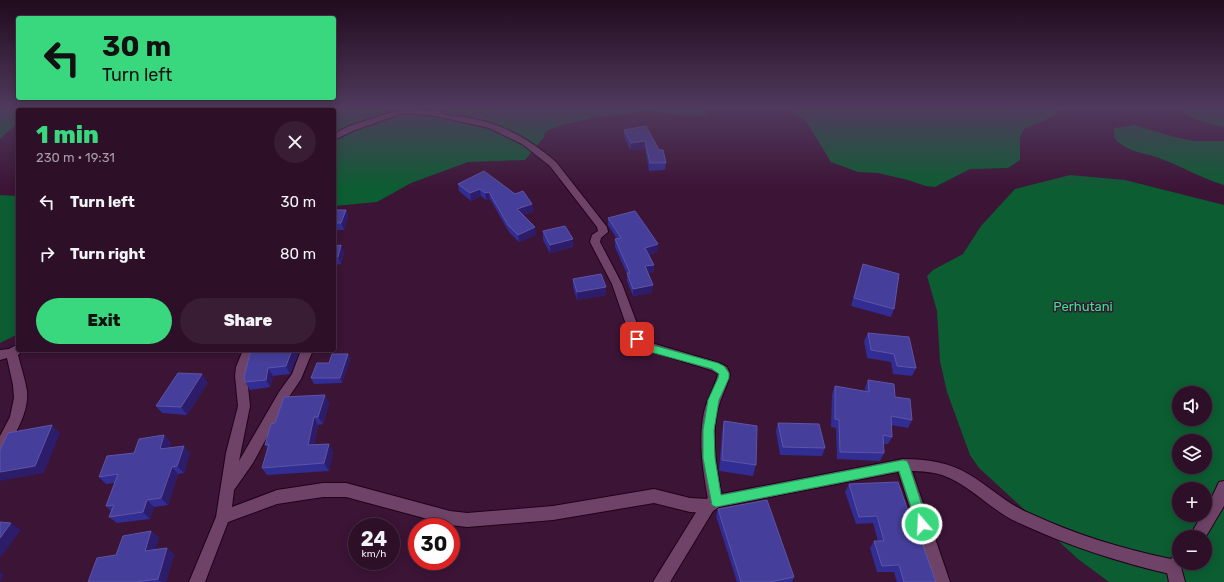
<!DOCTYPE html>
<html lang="en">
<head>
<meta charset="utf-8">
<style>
	:root { --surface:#2d0f28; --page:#391d34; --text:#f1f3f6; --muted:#a79ca8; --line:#482f45; --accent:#39d87f }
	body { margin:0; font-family:Rubik,sans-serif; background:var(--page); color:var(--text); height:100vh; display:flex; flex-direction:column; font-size:15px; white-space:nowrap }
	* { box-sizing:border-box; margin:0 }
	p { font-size:13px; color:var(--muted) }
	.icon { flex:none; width:22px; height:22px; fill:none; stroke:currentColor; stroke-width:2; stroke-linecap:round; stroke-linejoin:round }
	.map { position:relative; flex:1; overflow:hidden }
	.panel { position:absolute; left:16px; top:108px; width:320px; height:244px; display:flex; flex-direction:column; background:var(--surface); border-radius:4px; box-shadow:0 2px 10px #0003,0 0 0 1px var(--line) }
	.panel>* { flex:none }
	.top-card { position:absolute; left:16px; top:16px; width:320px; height:84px; border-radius:4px; box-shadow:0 2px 10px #0003,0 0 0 1px var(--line); background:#39d87f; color:#111; overflow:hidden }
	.controls { position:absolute; left:1172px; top:386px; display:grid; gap:8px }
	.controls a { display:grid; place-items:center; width:40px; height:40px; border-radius:50%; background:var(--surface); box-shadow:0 2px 10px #0003,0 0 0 1px var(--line); font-size:20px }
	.speed { position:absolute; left:348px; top:518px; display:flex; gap:8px; font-size:20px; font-weight:700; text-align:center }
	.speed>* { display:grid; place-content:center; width:52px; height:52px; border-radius:50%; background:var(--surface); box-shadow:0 2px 10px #0003,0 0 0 1px var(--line); line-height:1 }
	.speed small { font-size:10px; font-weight:400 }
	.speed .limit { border:6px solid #d22; background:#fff; color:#111 }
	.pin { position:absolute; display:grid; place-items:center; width:34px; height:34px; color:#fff; margin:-17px; border-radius:8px; box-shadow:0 2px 6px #0006 }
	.me { position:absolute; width:44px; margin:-22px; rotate:341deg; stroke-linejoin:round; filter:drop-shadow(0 0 3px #0008) }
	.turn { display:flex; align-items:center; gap:14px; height:84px; padding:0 20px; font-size:18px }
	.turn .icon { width:52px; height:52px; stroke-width:2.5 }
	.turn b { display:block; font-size:28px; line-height:34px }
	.round { display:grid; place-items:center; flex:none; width:42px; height:42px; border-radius:21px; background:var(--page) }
	.summary { display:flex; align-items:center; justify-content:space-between; height:68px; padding:0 20px }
	h1 { font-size:24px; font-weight:800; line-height:30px; color:var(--accent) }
	.primary-button { display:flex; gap:8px; margin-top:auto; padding:8px 20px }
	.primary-button a { flex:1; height:46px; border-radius:24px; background:var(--accent); color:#111; font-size:16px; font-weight:800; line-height:46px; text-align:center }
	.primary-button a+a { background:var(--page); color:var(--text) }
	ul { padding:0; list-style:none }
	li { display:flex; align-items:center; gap:12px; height:52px; padding:0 20px }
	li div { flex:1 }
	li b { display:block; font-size:15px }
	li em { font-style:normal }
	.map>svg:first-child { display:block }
</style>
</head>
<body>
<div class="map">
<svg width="1224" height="582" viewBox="0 0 1224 582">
	<rect width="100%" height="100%" fill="#3c1436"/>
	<path fill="#0c5d32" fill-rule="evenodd" d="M0 108H32L30 110H18V122L0 139Z
		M195 108H707L705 116 667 114 651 111 598 117 565 124 550 129 545 132 544 137 525 160 468 162 411 183 377 202 334 206V110H181Z
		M786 108H1072L1024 129 1020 137V160L1008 168 970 169 935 187 926 186 908 180 878 173 858 172 831 162 806 121Z
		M1175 108H1224V127C1207 124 1189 118 1175 108Z
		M1135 125 1174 137 1195 141H1224V185C1201 178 1181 166 1159 158 1146 153 1129 152 1118 142 1114 139 1114 134 1114 128Z
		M1070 175 1125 180 1224 205V582H1109L1078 559 979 468 970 455 947 392 940 361 937 311 927 276 933 270 963 254 981 226 1015 189ZM1179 393H1205V419H1179ZM1179 441H1205V467H1179ZM1179 489H1205V515H1179ZM1179 537H1205V563H1179Z
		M0 195 18 196V334L0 343Z"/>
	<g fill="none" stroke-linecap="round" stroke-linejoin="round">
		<defs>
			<path id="minor" d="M405 108H416L415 110 433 111 436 108H444L441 112 445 115C453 116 461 116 469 118 502 123 531 140 556 162L607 227 608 232 601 238 600 242 622 284 642 337 645 341 719 363 727 367 730 374C727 387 720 399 717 412 711 441 717 472 723 501L721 506 715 507 713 511 708 513 690 512 654 503 553 520 467 527 450 525 346 497H323L277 504 228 522 205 582H189L216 517 226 453 238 406 235 376 236 367 243 350H255L248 367 247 376 250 406 239 461 279 392 292 374 301 350H313L301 379 287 400 253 463 234 490 232 507 277 490 323 483H346L450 511 467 513 553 506 654 489 690 498 708 499C703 471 698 441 704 412 707 399 715 387 718 374L711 370 637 347 631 339 612 284 590 242 592 235 598 231 597 227 550 166 522 144 489 128 435 116 404 113 355 130 334 140V134L349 126Z
				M18 344V350H23L18 355C21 367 25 379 27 391 29 414 14 434 5 454L0 456V436L10 417 14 398 13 385 7 358 0 360V350L9 349Z
				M903 459 908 461 910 465 950 582H934L896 465 898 461Z
				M1174 559 1180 563 1185 582H1169L1166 567 1169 562Z"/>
			<path id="tertiary" d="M903 459C927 459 949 462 970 475 990 487 1007 504 1029 513 1074 534 1122 549 1171 559L1174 555 1179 552V563H1185L1179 572 1174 575C1121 563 1069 546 1019 523 991 511 971 485 942 475 930 471 916 471 903 471L719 507 713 511 670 582H653L703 501 711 496Z
				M1224 481V506L1205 538 1189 537 1202 515H1205C1205 511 1216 489 1219 482Z"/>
		</defs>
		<use href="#minor" stroke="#21001d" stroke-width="2"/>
		<use href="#tertiary" stroke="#21001d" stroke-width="2"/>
		<use href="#minor" fill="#6f4367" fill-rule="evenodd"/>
		<use href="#tertiary" fill="#6f4367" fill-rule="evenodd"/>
	</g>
	<path fill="#312d92" d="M646 126 666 163 665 170 649 171 645 148 630 150 624 137V130Z
		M458 184 515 194 532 204 533 212 522 215 536 235 519 242 509 232 490 199 486 200 481 196 471 201 459 191Z
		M334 210H346L348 217 344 230H337L334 239Z
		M608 218 658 244 657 252 649 255 654 265V272L648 273 652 293 633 296 627 281V274L615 247V239H617L608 225Z
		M543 231 573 247 550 253 543 240Z
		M341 245 344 253 341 264 334 265V246Z
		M863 264 894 309 891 317 851 306 860 272Z
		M573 279 606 295 577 300 573 287Z
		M868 333 916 368 912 376 893 374 891 362 867 358 864 341Z
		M300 350 290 374 273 376 270 387 250 390 245 382 244 377Z
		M348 354 350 360 342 383 314 384 311 378 329 363Z
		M868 380 895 397 912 420 908 428 891 425 892 437 888 444H883L884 453 880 461 837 459 836 428 831 427 832 394 835 386 865 392V388Z
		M208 382 187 415 162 413 156 406Z
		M329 403 323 424 318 425 314 445 333 451 329 471 267 475 262 468 268 449 265 445Z
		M724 421 756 465 753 476 719 471 722 432Z
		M778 423 825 448 822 456 780 455 776 431Z
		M164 435 171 443 169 448 190 453 184 473 178 474 168 505 154 507 150 519 117 523 109 517 111 511 106 506 115 483 106 484 99 477Z
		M849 484 918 540 936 582H897L894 572H877L870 548 874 541H878L873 523 856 524 845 492Z
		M718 509 794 577 792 582H737L716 516Z
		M151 531 159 538 155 549 167 548 174 555 166 582H88Z"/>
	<path fill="#2d1c6a" d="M645 141V148L630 150 631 143Z
		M480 189 481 196 471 201 470 193Z
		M489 192 490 199 486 200 485 193Z
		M532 204 533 212 518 216 517 209Z
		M346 210 348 217 344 230 341 223Z
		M334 223 337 230 334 239Z
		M535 227 536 235 519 242 518 235Z
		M573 239V247L550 253V245Z
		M658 244 657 252 645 256V248Z
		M341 245 344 253 341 264 338 257Z
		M654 265V272L644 274 645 266Z
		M653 285 652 293 633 296V289Z
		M606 287V295L577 300V292Z
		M292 350H300L290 374 286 366Z
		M348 354 350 360 342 383 340 378Z
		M268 368 273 376 270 387 266 380Z
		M202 374 208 382 187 415 181 407Z
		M325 395 329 403 323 424 318 417Z
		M314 417 318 425 312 453 308 445Z
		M52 425 60 433 44 473 0 481V472Z
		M164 435 171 443 166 456 160 449Z
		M329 444 333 451 329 471 324 463Z
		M184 446 190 453 184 473 177 466Z
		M172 467 178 474 168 505 161 498Z
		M147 500 154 507 150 519 143 512Z
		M11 523 21 530 0 558V538Z
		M151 531 159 538 153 558 145 551Z
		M167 548 174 555 166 582H162L158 579Z
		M0 572 4 575 0 582Z"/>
	<path fill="#453e9b" stroke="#5e55a6" d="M646 126 659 150H663L666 163H650L645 141 631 143 624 130Z
		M484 171 515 194 523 191 532 204 517 209 535 227 518 235 508 225 489 192 485 193 480 189 470 193 458 184Z
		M334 210H346L341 223H334V224Z
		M635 211 647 228 658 244 645 248 654 265 645 266 653 285 633 289 627 273H630L615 239 621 238 608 218Z
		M565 226 573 239 550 245 543 231Z
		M341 245 338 257H334V246Z
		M863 264 899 274 894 309 854 298Z
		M601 274 606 287 577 292 573 279Z
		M868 333 909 337 916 368 897 366 894 354 871 350Z
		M251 350H292L286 366 268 368 266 380 245 382 244 377Z
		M332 354H348L340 378H311L317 363H329Z
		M178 373 202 374 181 407 156 406Z
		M868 380 894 384 895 397 910 399 912 420 891 416 892 437 883 435 884 453 840 452 839 420 835 419V386L869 392Z
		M325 395 318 417H314L308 445 329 444 324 463 262 468 269 444 265 445 271 424 275 423 284 397Z
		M724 421 757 426 756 465 722 460Z
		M778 423 819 424 825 448 783 447Z
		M52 425 35 466 0 472V450L8 433Z
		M164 435 160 449 184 446 177 466 172 467 161 498 147 500 143 512 109 517 114 505 106 506 118 474 99 477 107 456 134 453 139 439Z
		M898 482 918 540H921L936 582H904L899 565 882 566 874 541H884L877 516 859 517 849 484Z
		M767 500 794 577 769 582H741L718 509Z
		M0 522 11 523 0 538Z
		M151 531 145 551 167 548 158 579 135 582H88L97 558 116 555 123 536Z"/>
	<linearGradient id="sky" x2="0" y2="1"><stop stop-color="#210b1e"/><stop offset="0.57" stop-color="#503a5d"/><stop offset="1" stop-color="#503a5d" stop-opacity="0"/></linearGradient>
	<rect width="1224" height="189" fill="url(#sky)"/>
	<path fill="#39d87f" stroke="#258c53" d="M637 336 649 344 718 363 724 366 729 373V378L719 400 714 430 715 458 721 495 903 460 907 461 909 465 928 524 927 528 922 529 918 528 899 471 716 507 712 505 703 458V430L708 400 718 378 719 374 712 369 643 350 637 347 632 339 634 337Z"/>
	<g text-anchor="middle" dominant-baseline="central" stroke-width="3" stroke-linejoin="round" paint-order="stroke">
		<g font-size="13" fill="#2eea87" stroke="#3c1436">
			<text x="1083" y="306">Perhutani</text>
		</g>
	</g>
</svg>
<div class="controls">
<a><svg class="icon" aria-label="sound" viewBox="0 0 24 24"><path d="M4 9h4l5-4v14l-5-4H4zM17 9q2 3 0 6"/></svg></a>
<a><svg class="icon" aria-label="layers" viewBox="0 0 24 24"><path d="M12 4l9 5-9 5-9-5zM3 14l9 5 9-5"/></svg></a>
<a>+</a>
<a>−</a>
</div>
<div class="speed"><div>24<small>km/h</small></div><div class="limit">30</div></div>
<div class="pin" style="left:637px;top:339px;background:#d93025"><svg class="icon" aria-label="arrive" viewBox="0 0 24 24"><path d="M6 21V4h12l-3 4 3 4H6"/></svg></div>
<svg class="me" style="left:922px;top:524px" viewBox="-20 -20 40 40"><circle r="17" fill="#39d87f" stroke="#fff" stroke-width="3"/><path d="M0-11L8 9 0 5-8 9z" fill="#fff"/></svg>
<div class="top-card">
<div class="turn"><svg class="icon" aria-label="left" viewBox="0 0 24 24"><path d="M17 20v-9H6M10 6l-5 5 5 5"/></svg><div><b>30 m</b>Turn left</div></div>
</div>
<section class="panel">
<div class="summary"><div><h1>1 min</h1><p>230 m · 19:31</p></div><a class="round"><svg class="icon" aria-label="close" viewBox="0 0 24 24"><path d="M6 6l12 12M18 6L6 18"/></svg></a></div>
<ul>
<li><svg class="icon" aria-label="left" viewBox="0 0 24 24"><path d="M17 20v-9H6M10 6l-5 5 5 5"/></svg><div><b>Turn left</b></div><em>30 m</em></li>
<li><svg class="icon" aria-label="right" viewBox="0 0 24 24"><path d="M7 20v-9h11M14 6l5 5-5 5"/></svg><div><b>Turn right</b></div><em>80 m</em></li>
</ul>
<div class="primary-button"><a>Exit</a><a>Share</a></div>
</section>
</div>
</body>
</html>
